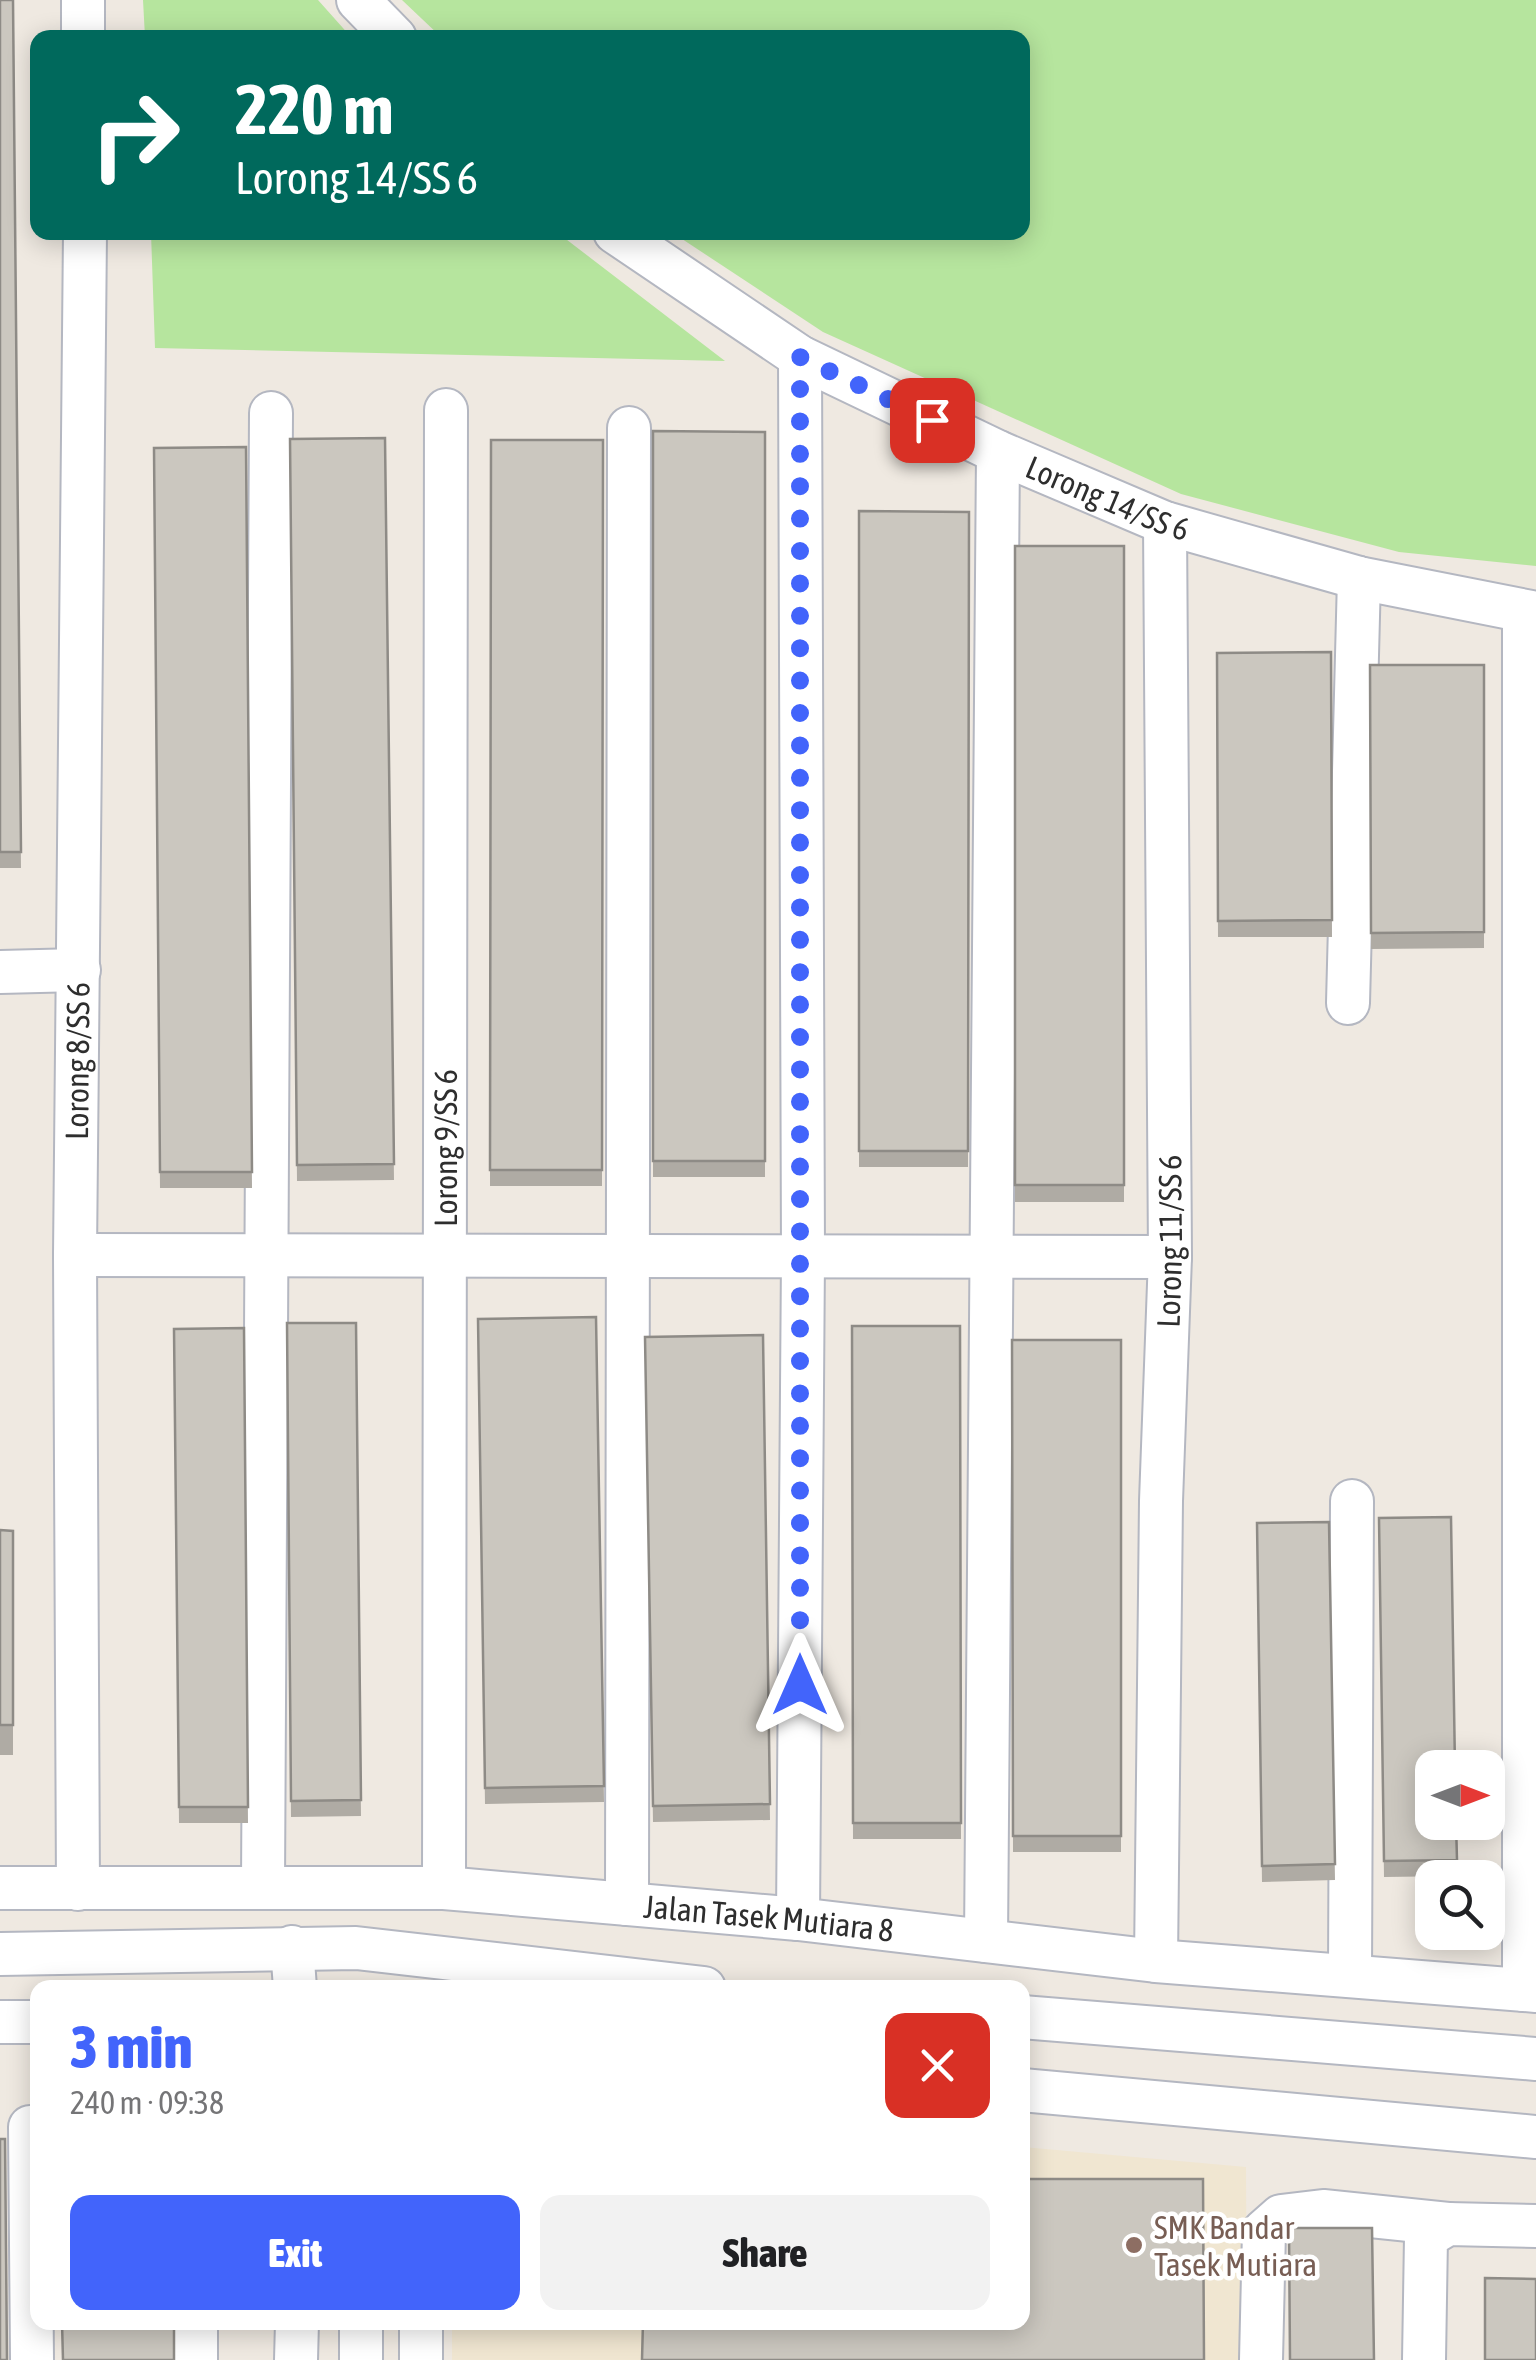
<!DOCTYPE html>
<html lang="en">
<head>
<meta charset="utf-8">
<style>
	:root { --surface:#fff; --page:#f2f2f2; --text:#202124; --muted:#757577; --accent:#4264fb }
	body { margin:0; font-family:"Asap Condensed",sans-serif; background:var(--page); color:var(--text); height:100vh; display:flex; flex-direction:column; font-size:38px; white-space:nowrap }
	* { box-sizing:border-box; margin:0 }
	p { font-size:32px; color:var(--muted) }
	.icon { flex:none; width:55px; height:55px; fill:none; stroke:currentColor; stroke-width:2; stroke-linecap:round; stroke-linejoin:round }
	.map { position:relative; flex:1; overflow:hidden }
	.panel { position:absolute; left:30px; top:1980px; width:1000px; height:350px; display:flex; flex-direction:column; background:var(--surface); border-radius:20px; box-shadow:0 5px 25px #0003 }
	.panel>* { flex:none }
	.top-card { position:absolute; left:30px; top:30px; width:1000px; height:210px; border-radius:20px; box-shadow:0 5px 25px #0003; background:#00695c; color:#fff; overflow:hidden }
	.needle { width:65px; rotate:90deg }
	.controls { position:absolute; left:1415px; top:1750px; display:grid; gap:20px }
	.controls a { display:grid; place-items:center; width:90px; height:90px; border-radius:20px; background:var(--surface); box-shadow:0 5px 25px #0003; font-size:50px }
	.pin { position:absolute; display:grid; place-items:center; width:85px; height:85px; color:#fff; margin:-42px; border-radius:20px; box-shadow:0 5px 15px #0006 }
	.me { position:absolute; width:110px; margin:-55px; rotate:0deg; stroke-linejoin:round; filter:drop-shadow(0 0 8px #0008) }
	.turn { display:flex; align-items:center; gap:35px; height:210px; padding:0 40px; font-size:45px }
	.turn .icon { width:130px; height:130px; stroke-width:2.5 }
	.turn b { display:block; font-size:70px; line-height:85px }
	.round { display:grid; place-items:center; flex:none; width:105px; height:105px; border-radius:20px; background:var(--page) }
	.summary { display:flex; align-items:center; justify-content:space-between; height:170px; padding:0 40px }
	h1 { font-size:60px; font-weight:800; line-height:75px; color:var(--accent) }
	.primary-button { display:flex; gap:20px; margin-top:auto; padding:20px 40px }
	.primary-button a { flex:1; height:115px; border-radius:20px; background:var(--accent); color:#fff; font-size:40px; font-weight:800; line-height:115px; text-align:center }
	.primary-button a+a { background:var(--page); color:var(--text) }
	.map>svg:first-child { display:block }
</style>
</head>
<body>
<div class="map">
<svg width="1536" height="2360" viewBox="0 0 1536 2360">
	<rect width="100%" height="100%" fill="#efe9e1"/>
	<path fill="#f0e6d1" d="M1023 2147 1246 2167 1247 2360H452V2323L1022 2322Z"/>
	<path fill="#b6e59e" d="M143 0H318L351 37H145Z
		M402 0H1536V566L1399 552 1181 494 823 332 673 233 1022 232V38L441 37Z
		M151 233H558L725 361 155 348Z"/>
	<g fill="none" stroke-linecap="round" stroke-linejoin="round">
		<defs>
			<g id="minor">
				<path d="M83 0V38"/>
				<path d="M358 0 395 38"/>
				<path id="s1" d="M615 232 800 357 998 452 1165 523 1359 578 1536 613"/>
				<path d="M1524 612V1990"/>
				<path d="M0 972 79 970"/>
				<path d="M1348 1003 1359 578"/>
				<path d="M75 1255 1170 1257"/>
				<path d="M263 1886 271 413"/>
				<path id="s2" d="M0 1888H444L798 1919 1156 1961 1536 1991"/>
				<path id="s3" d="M444 1888 446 410"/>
				<path id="s4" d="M78 1889 75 1255 85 232"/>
				<path d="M627 1904 629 428"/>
				<path d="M798 1919 803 1256 800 357"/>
				<path d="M986 1941 998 452"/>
				<path d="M292 1947 295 1988"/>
				<path d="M0 1954 356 1948 704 1988"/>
				<path id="s5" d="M1156 1961 1161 1501 1170 1257 1165 523"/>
				<path d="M1350 1976 1352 1501"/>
				<path d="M1022 2017 1536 2059"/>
				<path d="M0 2022H38"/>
				<path d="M1022 2090 1536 2137"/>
				<path d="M30 2127 32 2360"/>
				<path d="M361 2322V2360"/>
				<path d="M421 2322V2360"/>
				<path d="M196 2360V2322"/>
				<path d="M296 2360 297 2322"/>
				<path d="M1261 2360 1264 2231 1281 2216 1323 2211 1448 2224"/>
				<path d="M1424 2360 1426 2237 1448 2224 1536 2226"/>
			</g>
		</defs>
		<use href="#minor" stroke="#b4b7c1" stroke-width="46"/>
		<use href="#minor" stroke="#fff" stroke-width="42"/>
	</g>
	<path fill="#afaba4" d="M0 0H13L21 868H0Z
		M653 431 765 432V1177H653Z
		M385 438 394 1180 297 1181 290 439Z
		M491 440H603L602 1186H490Z
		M246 447 252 1188H160L154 448Z
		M859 511 969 512 968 1167H859Z
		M1015 546H1124V1202H1015Z
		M1331 652 1332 937H1218L1217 653Z
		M1370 665H1484V948L1371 949Z
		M596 1317 604 1802 485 1804 478 1319Z
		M287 1323H356L361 1816 291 1817Z
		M852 1326H960L961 1839H853Z
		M244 1328 248 1823H179L174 1329Z
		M763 1335 770 1820 653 1822 645 1337Z
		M1012 1340H1121V1852H1013Z
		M1379 1518 1456 1822 1457 1876 1384 1877Z
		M1329 1522 1335 1880 1262 1882 1257 1523Z
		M0 1530 13 1531V1755H0Z"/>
	<path fill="#cbc7bf" stroke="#8e8b86" stroke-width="2.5" d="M0 0H13L21 852H0Z
		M653 431 765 432V1161H653Z
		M385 438 394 1164 297 1165 290 439Z
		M491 440H603L602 1170H490Z
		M246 447 252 1172H160L154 448Z
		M859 511 969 512 968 1151H859Z
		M1015 546H1124V1185H1015Z
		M1331 652 1332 920 1218 921 1217 653Z
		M1370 665H1484V932L1371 933Z
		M596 1317 604 1786 485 1788 478 1319Z
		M287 1323H356L361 1800 291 1801Z
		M852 1326H960L961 1823H853Z
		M244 1328 248 1807H179L174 1329Z
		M763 1335 770 1804 653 1806 645 1337Z
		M1012 1340H1121V1836H1013Z
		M1451 1517 1455 1768H1432V1822H1456L1457 1860 1384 1861 1379 1518Z
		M1329 1522 1335 1864 1262 1866 1257 1523Z
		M0 1530 13 1531V1725H0Z
		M0 2139H5L7 2360H0Z
		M1022 2179H1203L1204 2360H642L643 2322H1022Z
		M1289 2228H1372L1374 2360H1290Z
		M1485 2278 1536 2279V2360H1485Z
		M62 2322H174V2360H63Z"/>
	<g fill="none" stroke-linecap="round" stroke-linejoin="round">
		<path stroke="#4264fb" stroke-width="18" stroke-dasharray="0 32.4" d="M800 1685V357L932 420"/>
	</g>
	<circle fill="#8d6e63" stroke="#fff" stroke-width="4" cx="1134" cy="2245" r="10"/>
	<g text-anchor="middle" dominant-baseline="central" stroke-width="9" stroke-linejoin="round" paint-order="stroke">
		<g font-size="32" fill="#2e2e2e" stroke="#fff">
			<text stroke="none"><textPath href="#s1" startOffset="562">Lorong 14/SS 6</textPath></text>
			<text stroke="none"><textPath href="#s4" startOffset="828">Lorong 8/SS 6</textPath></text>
			<text stroke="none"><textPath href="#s3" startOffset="740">Lorong 9/SS 6</textPath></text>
			<text stroke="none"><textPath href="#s5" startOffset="720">Lorong 11/SS 6</textPath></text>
			<text stroke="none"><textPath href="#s2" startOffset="770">Jalan Tasek Mutiara 8</textPath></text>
		</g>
		<g font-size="32" fill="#785e54" stroke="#fff" text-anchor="start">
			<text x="1154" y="2227">SMK Bandar<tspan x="1154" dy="37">Tasek Mutiara</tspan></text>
		</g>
	</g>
</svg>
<div class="controls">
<a><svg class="needle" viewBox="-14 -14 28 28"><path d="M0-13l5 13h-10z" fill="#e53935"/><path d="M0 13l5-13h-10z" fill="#757577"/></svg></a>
<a><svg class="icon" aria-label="search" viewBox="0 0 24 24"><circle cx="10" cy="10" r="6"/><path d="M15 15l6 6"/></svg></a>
</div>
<div class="pin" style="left:932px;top:420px;background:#d93025"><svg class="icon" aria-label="arrive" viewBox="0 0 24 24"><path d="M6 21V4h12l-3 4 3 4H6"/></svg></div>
<svg class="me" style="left:800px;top:1685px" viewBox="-20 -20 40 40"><path d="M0-17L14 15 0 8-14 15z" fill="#4264fb" stroke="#fff" stroke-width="4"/></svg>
<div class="top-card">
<div class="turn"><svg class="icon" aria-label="right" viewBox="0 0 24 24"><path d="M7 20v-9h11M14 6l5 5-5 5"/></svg><div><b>220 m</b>Lorong 14/SS 6</div></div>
</div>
<section class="panel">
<div class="summary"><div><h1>3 min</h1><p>240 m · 09:38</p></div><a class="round" style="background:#d93025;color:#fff"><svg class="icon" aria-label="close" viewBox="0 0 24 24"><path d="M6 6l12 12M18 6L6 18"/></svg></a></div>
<div class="primary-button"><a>Exit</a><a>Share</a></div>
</section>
</div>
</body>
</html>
